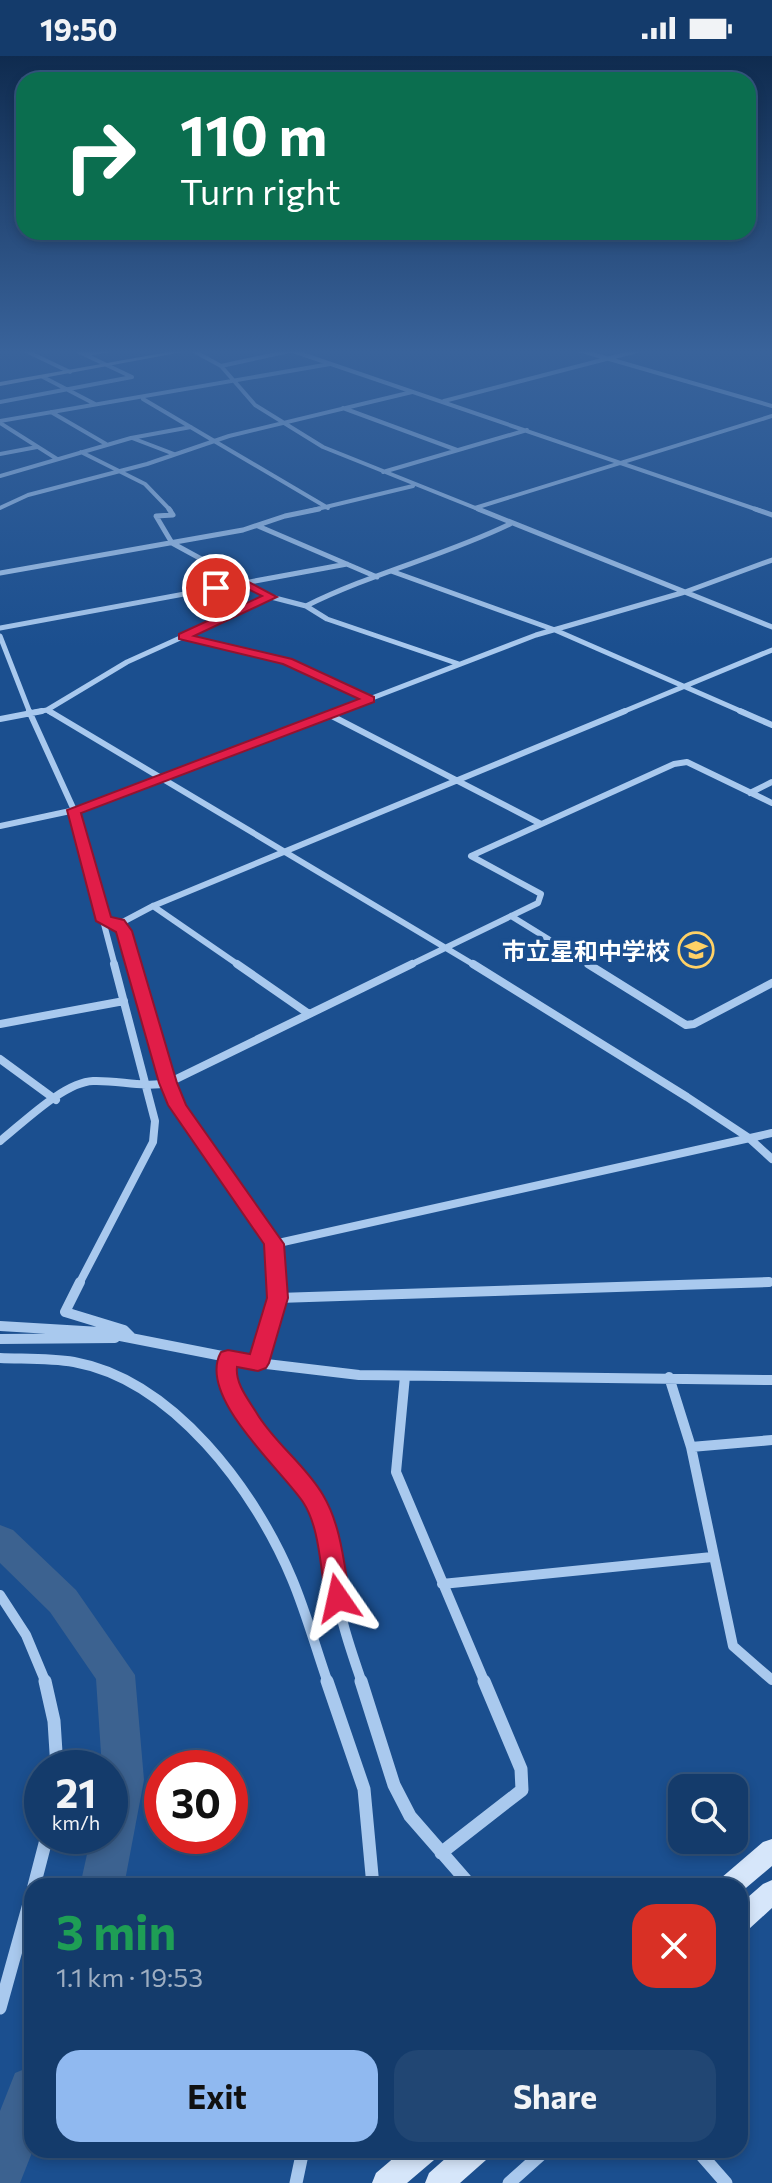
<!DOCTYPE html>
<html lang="en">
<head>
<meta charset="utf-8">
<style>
	:root { --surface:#143b6b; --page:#214673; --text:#f1f3f6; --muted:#9dadc1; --line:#33557e; --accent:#90b9f0 }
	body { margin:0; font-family:Commissioner,"Noto Sans JP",sans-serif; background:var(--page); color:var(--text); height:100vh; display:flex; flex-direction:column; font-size:30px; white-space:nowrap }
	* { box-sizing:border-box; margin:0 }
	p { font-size:26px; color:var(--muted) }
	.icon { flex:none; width:44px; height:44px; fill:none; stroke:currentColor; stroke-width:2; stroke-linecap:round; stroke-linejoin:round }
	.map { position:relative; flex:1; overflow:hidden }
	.details { position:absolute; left:24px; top:1822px; width:724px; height:280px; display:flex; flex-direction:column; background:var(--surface); border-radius:24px; box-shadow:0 4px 12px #0003,0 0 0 2px var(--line) }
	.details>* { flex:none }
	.banner { position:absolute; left:16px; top:16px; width:740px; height:168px; border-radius:24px; box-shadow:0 4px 12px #0003,0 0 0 2px var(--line); background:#0b6e4f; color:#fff; overflow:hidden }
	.controls { position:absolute; left:668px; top:1718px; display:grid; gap:16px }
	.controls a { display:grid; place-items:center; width:80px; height:80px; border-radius:16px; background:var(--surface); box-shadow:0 4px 12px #0003,0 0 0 2px var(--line); font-size:40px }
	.speed { position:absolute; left:24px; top:1694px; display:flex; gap:16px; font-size:40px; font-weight:700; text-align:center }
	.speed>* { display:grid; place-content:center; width:104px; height:104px; border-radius:50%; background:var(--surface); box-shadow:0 4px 12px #0003,0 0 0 2px var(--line); line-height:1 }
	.speed small { font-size:20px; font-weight:400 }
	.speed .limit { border:12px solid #d22; background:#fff; color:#111 }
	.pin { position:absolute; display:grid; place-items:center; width:68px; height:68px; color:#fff; margin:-34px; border:4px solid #fff; border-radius:50%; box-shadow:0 2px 8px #0007 }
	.me { position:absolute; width:88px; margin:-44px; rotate:349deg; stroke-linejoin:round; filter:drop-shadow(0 0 6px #0008) }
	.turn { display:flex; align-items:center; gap:28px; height:168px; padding:0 32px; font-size:36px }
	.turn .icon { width:104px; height:104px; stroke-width:2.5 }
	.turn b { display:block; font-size:56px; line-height:68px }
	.round { display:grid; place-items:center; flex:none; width:84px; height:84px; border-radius:24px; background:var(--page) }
	.headline { display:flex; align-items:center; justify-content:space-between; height:136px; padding:0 32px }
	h1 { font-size:48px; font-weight:700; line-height:60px; color:#1e9e55 }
	.button { display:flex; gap:16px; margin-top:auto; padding:16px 32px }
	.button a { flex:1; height:92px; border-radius:24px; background:var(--accent); color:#111; font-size:32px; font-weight:700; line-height:92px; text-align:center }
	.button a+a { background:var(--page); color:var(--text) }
	.status { display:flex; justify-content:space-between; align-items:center; height:56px; padding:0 40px; background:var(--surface); direction:ltr }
	.status svg { height:22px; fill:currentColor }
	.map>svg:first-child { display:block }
</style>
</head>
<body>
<div class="status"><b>19:50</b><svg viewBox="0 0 49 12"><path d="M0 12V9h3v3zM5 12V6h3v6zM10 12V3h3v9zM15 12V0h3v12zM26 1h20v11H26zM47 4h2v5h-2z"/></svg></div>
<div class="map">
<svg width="772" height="2127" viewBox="0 0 772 2127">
	<rect width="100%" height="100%" fill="#1b4f8f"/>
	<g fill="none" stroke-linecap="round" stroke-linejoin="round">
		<path fill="#3c6290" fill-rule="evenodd" d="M0 1469 13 1474 76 1534 135 1619 144 1724 124 1830H80L91 1780H110V1712H102L96 1623 50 1556 0 1507Z
			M32 2010 33 2094 20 2127H0V2055L15 2017Z"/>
		<path stroke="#a9c9ee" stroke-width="4" d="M24 294 70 316
			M192 294 221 310 255 349 323 391 483 455
			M290 294 761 455
			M578 294 772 350
			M87 298 111 294
			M221 310 294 294
			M43 321 95 348
			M143 343 328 452
			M444 345 641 294
			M0 346 132 321 75 294
			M343 352 457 394
			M51 356 106 388
			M0 365 330 308
			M0 367 57 403
			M132 382 174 398
			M81 396 145 428 171 455
			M0 398 37 391
			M383 416 527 374
			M0 420 131 382 191 371
			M0 452 28 439 147 408 229 380 412 336
			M475 452 772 360
			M309 455 413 430"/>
		<path stroke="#a9c9ee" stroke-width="5" d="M169 453 173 459 156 460 172 487 271 541 306 550 327 563 459 608
			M478 453 772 571
			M755 453 772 459
			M258 470 377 521
			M391 515 555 574 745 657
			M0 517 243 474 285 460 319 453
			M306 550C372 517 444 500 510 468
			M0 572 347 508
			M0 580 30 657
			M183 580 288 605 370 644
			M47 654 52 657
			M31 657 47 654 127 606 271 541
			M333 657 536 579 685 536 772 504
			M620 657 772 594"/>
		<path stroke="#a9c9ee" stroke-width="6" d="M29 655 74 754 115 910
			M49 655 476 910
			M740 655 772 669
			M330 659 541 768
			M0 663 42 655
			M750 737 772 726
			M0 770 89 751 339 655
			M153 850 240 910
			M511 860 592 910
			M104 865 119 868 134 910
			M119 868 153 850 625 655
			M408 910 538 847 541 838 471 800 674 708 687 706 772 747"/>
		<path stroke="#a9c9ee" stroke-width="8" d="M134 908 177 1049 274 1188 277 1228
			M237 908 309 958
			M473 908 687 1041 749 1082 772 1103
			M588 908 686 969 694 968 772 927
			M0 968 124 945
			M0 1003 56 1044
			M0 1085C23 1067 64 1026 93 1025 119 1024 142 1032 168 1027L412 908
			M274 1188 772 1077
			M79 1228 153 1086 155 1065 114 908
			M707 1228 772 1226"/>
		<path stroke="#a9c9ee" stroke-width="10" d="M80 1226 65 1256 124 1274 132 1282
			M278 1242 769 1226
			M0 1270 100 1276 258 1307 359 1319 772 1324
			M0 1283 115 1282
			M228 1301C220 1361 289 1398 314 1444 333 1479 334 1524 342 1563 347 1584 355 1606 362 1627
			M0 1302C24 1303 50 1302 74 1306 173 1324 255 1434 292 1523 306 1556 316 1593 328 1627
			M258 1307 278 1242 277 1226
			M405 1320 396 1416 485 1627
			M669 1321 691 1391 733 1590 772 1624
			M691 1391 772 1384
			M442 1528 712 1501
			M0 1539 26 1579 46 1627"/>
		<path stroke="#a9c9ee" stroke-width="13" d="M45 1625 54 1665 57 1712
			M327 1625 364 1733 373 1830
			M361 1625 394 1729 410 1760 471 1830
			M441 1797 522 1734 521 1713 484 1625
			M34 1830 47 1780
			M0 1952 32 1837
			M697 2094 726 2127
			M296 2127 303 2094
			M509 2127 546 2094"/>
		<path fill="#d6e6fa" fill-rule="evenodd" d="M180 294H193L0 330V326Z
			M772 1783V1810L740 1837V1830H718L721 1822 763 1786Z
			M772 1824V1852L749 1873 740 1876V1848L763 1828Z
			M403 2094H438L434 2104 407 2127H372L376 2117Z
			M455 2094H490L486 2104 460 2127H425L429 2117Z"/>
	</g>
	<linearGradient id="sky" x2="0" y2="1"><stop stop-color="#0f2b4f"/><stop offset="0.5" stop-color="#39639b"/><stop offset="1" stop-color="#39639b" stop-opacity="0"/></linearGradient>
	<rect width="772" height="591" fill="url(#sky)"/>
	<path fill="#e11d48" stroke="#92132f" stroke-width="2" d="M243 523 277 541 194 580 292 603 374 641V646L81 757 111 861 124 864 132 875 177 1027 186 1049 284 1188 288 1242 269 1307 266 1312 258 1315 237 1311C235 1327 248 1343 256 1356 274 1387 305 1408 323 1439 341 1469 344 1508 350 1542L347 1549 338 1552 330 1549 326 1542C320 1512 320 1472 303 1446 281 1413 196 1340 221 1296L228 1294 250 1298 267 1242 264 1188 168 1049 159 1027 116 876 96 865 67 754 359 643 283 608 179 583V578L262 540 242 530 216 535 210 532Z"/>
	<defs>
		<symbol id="school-ring" viewBox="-11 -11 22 22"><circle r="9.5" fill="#1b4f8f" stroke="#ffd166" stroke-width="1.5"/><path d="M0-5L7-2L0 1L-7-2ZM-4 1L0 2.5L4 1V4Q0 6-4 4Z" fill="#ffd166"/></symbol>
	</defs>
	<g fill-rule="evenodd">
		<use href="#school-ring" x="676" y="874" width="40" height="40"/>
	</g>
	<g text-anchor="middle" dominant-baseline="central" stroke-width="8" stroke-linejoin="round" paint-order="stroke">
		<g font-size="24" font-weight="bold" fill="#fff" stroke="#1b4f8f" text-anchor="end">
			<text x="670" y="894">市立星和中学校</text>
		</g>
	</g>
</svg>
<div class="controls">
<a><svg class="icon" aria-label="search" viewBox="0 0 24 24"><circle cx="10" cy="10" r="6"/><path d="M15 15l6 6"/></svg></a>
</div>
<div class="speed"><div>21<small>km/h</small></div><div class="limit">30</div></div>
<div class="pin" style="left:216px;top:532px;background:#d93025"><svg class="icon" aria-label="arrive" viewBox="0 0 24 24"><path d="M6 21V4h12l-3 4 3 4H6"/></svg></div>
<svg class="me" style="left:338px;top:1542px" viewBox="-20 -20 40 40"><path d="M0-17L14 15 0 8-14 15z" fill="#e11d48" stroke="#fff" stroke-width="4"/></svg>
<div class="banner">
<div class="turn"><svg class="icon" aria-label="right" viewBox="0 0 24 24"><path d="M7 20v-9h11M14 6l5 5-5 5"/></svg><div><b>110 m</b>Turn right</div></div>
</div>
<section class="details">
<div class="headline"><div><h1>3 min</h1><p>1.1 km · 19:53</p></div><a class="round" style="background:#d93025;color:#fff"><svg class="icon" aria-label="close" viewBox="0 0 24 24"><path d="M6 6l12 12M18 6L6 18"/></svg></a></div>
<div class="button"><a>Exit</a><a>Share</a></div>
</section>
</div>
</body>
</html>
